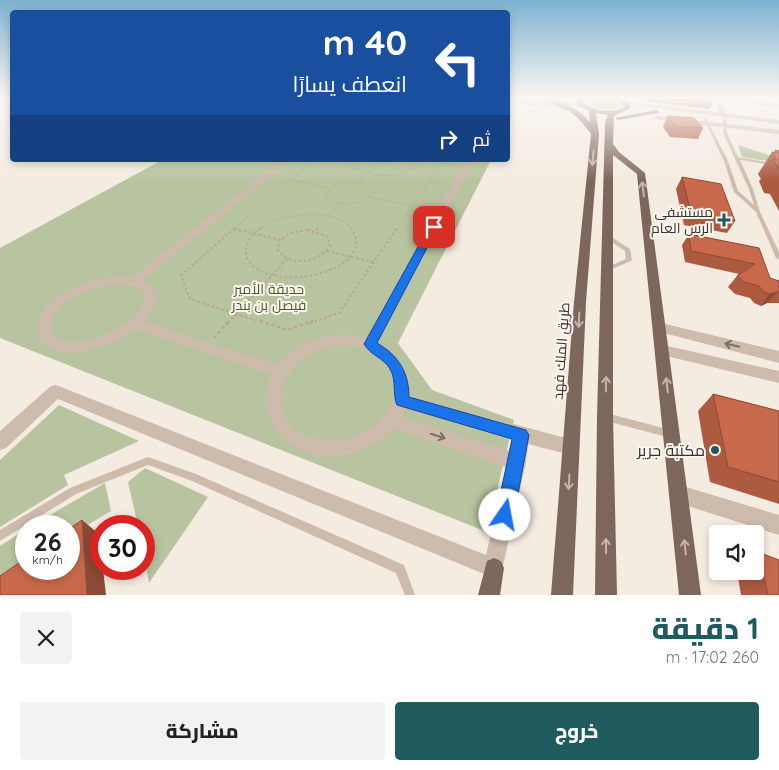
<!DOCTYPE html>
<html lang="ar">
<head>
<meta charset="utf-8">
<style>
	:root { --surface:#fff; --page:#f2f2f2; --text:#222; --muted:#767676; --accent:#1f5a5e }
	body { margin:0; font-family:Quicksand,Cairo,sans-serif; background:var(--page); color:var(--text); direction:rtl; height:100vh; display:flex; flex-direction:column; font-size:19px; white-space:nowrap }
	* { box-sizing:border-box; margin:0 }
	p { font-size:16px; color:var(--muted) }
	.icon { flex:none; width:28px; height:28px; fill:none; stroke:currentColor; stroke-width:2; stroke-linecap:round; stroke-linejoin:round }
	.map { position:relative; height:595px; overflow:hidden; direction:ltr }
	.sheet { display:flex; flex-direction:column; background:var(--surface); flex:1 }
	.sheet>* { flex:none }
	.banner { position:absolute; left:10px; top:10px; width:500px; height:152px; border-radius:5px; box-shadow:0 2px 8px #0003; direction:rtl; background:#1a4fa0; color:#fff; overflow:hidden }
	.fabs { position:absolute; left:709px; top:525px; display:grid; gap:10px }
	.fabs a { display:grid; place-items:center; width:55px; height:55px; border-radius:5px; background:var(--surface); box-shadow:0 2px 8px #0003; font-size:25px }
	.speed { position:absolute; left:15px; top:515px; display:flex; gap:10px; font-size:25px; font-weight:700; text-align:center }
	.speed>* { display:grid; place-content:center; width:65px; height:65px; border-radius:50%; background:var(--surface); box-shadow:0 2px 8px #0003; line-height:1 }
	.speed small { font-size:12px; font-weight:400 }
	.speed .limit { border:8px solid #d22; background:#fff; color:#111 }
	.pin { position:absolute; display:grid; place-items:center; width:42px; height:42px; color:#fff; margin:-21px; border-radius:10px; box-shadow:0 2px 8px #0006 }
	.me { position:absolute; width:55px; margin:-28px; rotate:12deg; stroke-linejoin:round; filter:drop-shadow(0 0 4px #0008) }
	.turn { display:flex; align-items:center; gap:18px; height:105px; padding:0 20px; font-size:22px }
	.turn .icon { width:65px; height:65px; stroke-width:2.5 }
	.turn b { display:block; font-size:35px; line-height:42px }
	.then { display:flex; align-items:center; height:48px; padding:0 20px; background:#0003; gap:10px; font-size:19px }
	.round { display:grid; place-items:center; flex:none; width:52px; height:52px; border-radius:5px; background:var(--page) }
	.head { display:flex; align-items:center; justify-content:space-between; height:85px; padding:0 20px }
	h1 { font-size:30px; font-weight:800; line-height:38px; color:var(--accent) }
	.button { display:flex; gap:10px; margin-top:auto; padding:10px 20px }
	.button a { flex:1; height:58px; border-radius:5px; background:var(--accent); color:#fff; font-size:20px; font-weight:800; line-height:58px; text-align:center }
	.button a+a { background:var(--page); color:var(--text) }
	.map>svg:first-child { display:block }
</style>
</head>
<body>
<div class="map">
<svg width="779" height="595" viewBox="0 0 779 595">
	<rect width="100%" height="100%" fill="#f4ebe1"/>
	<path fill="#b8c4a0" d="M602 99 612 100 620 105C612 112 596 109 588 103L590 100Z
		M738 145 772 156 768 161 742 157Z
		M162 160H491L398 343 432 390 514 420 487 532 0 338V248Z
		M59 405 139 441 64 475 68 485 0 527V460Z
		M145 468 208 497 149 583 144 556V526H138L128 482Z
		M105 483 111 511 69 536V526H31Z
		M26 529V561L0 578V546Z"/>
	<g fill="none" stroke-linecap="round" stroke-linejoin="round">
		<path stroke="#b9a596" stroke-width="1" stroke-dasharray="1 1" stroke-linecap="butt" d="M344 160C366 180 402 181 424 160
			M371 160 384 163 400 160
			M422 160 457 165
			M290 180 329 188
			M345 182 365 184 371 191V195C358 206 339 208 327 195L329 188Z
			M359 182 378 162
			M369 197 412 206
			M234 229 313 160
			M259 229C282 214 331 205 352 229
			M317 229 340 203
			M397 229 444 160"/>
		<path stroke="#b9a596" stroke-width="2" stroke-dasharray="2.5 2.5" stroke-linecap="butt" d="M235 228 181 275 190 299 264 323
			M261 228C253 233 247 240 246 249 244 289 335 283 353 253 358 244 357 235 351 228
			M234 229 281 240
			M307 230 327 236 330 246C317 263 294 267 278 251L279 241 291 233Z
			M316 230 318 228
			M327 251 373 262
			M228 323 287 259
			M310 323 339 313 397 228"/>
		<path stroke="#b9a596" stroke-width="2.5" stroke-dasharray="3 3" stroke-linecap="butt" d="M260 321 287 330 313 321
			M214 338 229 321"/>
		<path fill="#cdbbac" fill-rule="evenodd" d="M703 117 706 118 728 161 738 191 754 205 749 189 723 133V119L726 120 727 133 738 157 779 164V166L740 160 753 189 760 212 779 252V260L776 258 756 212 734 192 724 161Z
			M608 235 630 249 632 260 631 261 607 271 605 270 604 269 605 268 626 259 625 251 606 238V236Z
			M606 413 671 430 674 431 675 434 674 437 671 438 606 421 603 420 602 417 603 414Z
			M148 457 196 474 404 565 415 595H405L396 573 192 481 148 465 76 494 0 541V530L70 488Z"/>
		<path fill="#cdbbac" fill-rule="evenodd" d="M508 98 552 103 555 105 552 107 508 102Z
			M713 98H739L779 103V107L720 99 727 116 724 118 721 116Z
			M657 116 779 130V134L655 119 654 118Z
			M282 160H291L143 280 154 289 157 303 144 322 278 365C299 339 334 329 366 338L466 160H474L378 343C397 353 412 374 410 396L577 441 580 447 577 453 571 455 528 444 526 462 501 575 494 578 58 399 6 448 0 450V431L51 386 56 385 486 555 506 467 394 429C377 444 355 456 332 457 289 459 251 416 272 375L136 329C118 346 50 370 38 335 36 330 38 325 39 320 51 288 99 274 130 278ZM114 284 135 287 144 293C144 297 145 301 143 305 132 328 73 355 52 335 43 303 91 288 114 284ZM333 345C343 345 354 345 363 348 386 356 406 387 389 410 378 425 361 437 342 439 266 450 260 363 333 345ZM406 409 512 440 509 451 402 417Z
			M679 485 779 515V535L672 501 670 494 672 487Z"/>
		<path fill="#cdbbac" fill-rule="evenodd" d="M537 98H553L585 105 582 107Z
			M625 101 779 120V124L623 104 622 103Z
			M661 323 779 351V363L656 331 654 328 656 325Z
			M663 345 779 371V383L658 354 656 350 658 346Z"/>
		<path fill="#7d675c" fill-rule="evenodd" d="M539 98C560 98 576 107 590 122L589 111 580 106 576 101 578 98H584L582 101C591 111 612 114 624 107L623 104 610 98C620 98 626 99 631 108L614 116 613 144 619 152 645 173 701 595H679L637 174 613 155V417L617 595H595L597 417 605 123 608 115 596 113 599 134 586 302 573 595H551L574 302 591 134 580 120 569 111Z
			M656 110 659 112 658 113 618 120 615 118Z
			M494 558 501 561 504 568 500 595H478L487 561Z"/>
	</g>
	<path fill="#ac5a40" d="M643 98H709L712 104 709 109 643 101Z
		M667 116 703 128 698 139 670 137 663 127Z
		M775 150 779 151V211L770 194 764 193 759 181 761 179 758 174 772 152 774 153Z
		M682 177 735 221 727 233 684 225 676 189Z
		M689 234 759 248 770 278 779 281V303H767L761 306 754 303 750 298 735 294 728 287 737 276 739 274 685 262 682 245Z
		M713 394 779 411V504L710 482 698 411Z
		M758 552 779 595H741L737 571H755V554Z"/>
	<path fill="#8c4a34" d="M777 292 767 303 761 306 770 294Z
		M82 520 99 534 101 553V569H103L106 595H87Z"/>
	<path fill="#c8694b" stroke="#8c4a34" d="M666 98H709L712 104Z
		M667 116 694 118 703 128 675 126Z
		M775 150 779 151V170L773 159 777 160 772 152 777 153Z
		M682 177 721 184 735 221 691 213Z
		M689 234 759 248 770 278 779 281V292H777L770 294 764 292 759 286 744 282 737 276 755 264 691 251Z
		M713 394 779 411V482L728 467Z
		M82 520 87 595H0V576L26 558V569H69V529Z
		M758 552 779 560V595H768Z"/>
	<defs><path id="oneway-shaft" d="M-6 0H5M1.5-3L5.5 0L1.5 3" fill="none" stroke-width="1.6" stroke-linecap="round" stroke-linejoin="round" transform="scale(1.25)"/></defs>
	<g stroke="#c2b5ac">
		<use href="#oneway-shaft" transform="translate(593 158) rotate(95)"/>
		<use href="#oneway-shaft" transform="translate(643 189) rotate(-97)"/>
		<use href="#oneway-shaft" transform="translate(579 320) rotate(93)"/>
		<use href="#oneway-shaft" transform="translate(606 384) rotate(-89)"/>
		<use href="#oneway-shaft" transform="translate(667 385) rotate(-96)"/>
		<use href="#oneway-shaft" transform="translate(569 482) rotate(93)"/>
		<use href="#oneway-shaft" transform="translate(606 546) rotate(-90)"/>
		<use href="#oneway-shaft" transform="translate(685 547) rotate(-96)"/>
	</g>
	<g stroke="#7d6f65">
		<use href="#oneway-shaft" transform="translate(732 345) rotate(-166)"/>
		<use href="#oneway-shaft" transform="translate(438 436) rotate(18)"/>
	</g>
	<linearGradient id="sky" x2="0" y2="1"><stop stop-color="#7eb2d2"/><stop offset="0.54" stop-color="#faf6f2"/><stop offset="1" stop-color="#faf6f2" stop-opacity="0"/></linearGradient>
	<rect width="779" height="181" fill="url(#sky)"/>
	<path fill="#1a73e8" stroke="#114b97" d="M434 224 438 227 377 343C398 355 409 372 409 397L526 430 529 435 514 515 511 522 505 524 499 522 496 515 512 439 397 405C392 394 397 381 390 369 384 358 370 355 364 344L429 227Z"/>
	<g fill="#1f5a5e" stroke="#fbf5ee" stroke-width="2">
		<path d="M721.5 212.5h5v5h5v5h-5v5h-5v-5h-5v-5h5z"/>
		<circle cx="715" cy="450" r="5"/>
	</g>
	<g text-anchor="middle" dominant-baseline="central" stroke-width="4" stroke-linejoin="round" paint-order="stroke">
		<g font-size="14" fill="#3b302b" stroke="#fbf5ee" text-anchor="end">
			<text x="713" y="212">مستشفي<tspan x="713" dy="16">الرس العام</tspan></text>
		</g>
		<g font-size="14" fill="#4a5a2e" stroke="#fbf5ee">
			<text x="269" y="289">حديقة الأمير<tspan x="269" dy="16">فيصل بن بندر</tspan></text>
		</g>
		<g font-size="14" fill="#3b302b" stroke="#fbf5ee">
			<text transform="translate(561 351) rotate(-86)">طريق الملك فهد</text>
		</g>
		<g font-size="16" fill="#3b302b" stroke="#fbf5ee" text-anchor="end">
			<text x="705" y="450">مكتبة جرير</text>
		</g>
	</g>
</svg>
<div class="fabs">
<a><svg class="icon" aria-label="sound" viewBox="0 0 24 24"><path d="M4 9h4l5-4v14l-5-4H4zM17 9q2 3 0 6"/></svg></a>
</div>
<div class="speed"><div>26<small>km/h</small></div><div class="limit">30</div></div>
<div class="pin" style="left:434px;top:227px;background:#d93025"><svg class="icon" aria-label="arrive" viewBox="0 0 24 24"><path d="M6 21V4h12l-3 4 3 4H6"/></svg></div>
<svg class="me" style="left:505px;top:515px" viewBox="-20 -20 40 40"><circle r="19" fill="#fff"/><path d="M0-13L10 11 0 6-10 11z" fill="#1a73e8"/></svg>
<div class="banner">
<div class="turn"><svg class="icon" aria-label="left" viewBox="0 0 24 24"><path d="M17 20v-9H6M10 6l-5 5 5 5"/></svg><div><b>40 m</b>انعطف يسارًا</div></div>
<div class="then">ثم<svg class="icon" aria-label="right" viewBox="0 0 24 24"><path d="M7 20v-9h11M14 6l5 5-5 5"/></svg></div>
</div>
</div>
<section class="sheet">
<div class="head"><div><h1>1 دقيقة</h1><p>260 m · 17:02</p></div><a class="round"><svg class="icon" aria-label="close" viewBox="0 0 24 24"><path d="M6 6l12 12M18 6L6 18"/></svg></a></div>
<div class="button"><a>خروج</a><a>مشاركة</a></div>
</section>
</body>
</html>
